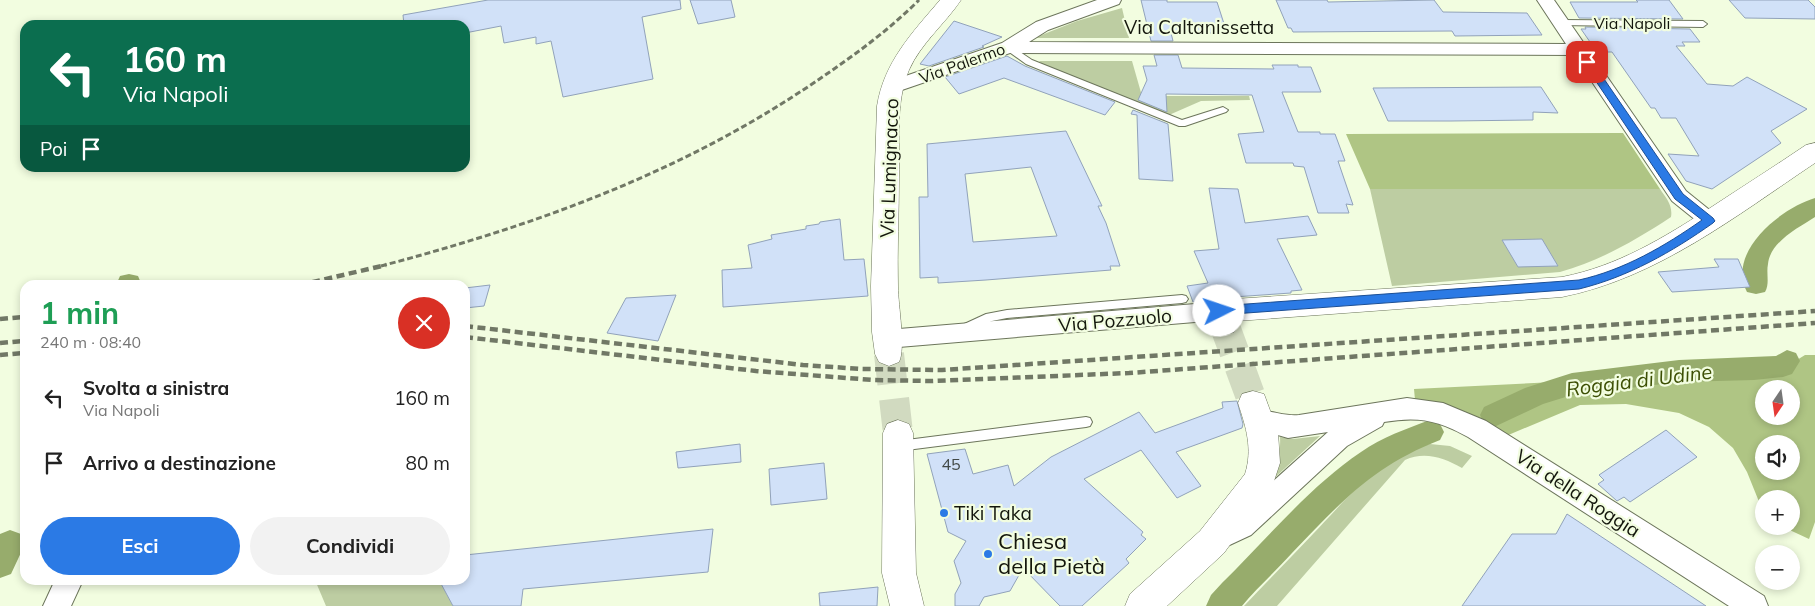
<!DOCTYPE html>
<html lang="it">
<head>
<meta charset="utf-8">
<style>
	:root { --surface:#fff; --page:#f2f2f2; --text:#222; --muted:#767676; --accent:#2b7ae5 }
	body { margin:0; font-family:Mulish,sans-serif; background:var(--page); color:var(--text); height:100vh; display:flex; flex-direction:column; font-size:19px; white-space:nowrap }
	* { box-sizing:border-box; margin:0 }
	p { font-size:16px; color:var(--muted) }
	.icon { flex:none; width:28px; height:28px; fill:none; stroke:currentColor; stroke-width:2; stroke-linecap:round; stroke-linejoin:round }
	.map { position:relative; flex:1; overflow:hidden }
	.panel { position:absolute; left:20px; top:280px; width:450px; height:305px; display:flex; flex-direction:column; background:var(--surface); border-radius:15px; box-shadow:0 2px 8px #0003 }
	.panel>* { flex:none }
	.guide { position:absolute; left:20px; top:20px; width:450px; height:152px; border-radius:15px; box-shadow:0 2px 8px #0003; background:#0b6e4f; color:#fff; overflow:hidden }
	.needle { width:32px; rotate:193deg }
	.tools { position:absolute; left:1755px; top:380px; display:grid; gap:10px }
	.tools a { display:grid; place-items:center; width:45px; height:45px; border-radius:50%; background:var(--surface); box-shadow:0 2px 8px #0003; font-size:25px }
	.pin { position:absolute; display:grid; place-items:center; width:42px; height:42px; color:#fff; margin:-21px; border-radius:10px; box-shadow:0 2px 8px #0006 }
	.me { position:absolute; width:55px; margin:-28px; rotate:86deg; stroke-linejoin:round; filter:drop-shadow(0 0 4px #0008) }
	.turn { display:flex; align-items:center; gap:18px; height:105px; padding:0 20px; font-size:22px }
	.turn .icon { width:65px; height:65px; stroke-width:2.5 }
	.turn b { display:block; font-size:35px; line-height:42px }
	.then { display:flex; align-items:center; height:48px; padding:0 20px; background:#0003; gap:10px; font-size:19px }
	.round { display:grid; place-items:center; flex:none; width:52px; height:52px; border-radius:26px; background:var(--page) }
	.head { display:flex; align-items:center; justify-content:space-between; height:85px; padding:0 20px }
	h1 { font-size:30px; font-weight:700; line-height:38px; color:#1e9e55 }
	.cta { display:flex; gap:10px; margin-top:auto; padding:10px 20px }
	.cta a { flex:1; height:58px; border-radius:30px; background:var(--accent); color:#fff; font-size:20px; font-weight:700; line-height:58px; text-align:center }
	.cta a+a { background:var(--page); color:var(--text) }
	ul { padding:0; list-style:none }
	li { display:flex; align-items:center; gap:15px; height:65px; padding:0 20px }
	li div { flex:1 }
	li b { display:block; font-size:19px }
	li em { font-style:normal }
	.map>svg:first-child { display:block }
</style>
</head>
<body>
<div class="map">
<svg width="1815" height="606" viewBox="0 0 1815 606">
	<rect width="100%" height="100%" fill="#f2fde0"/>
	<path fill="#bdcda2" d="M1122 8 1129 38H1034L1077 21Z
		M1039 61H1132L1142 96H1249L1250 100 1201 101 1169 115 1043 65Z
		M1370 189H1660C1666 198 1673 205 1671 217 1636 240 1600 261 1560 272L1392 286Z
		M1320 436 1271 481C1277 466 1281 454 1280 437L1293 439Z
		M1430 444 1450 446 1472 456 1462 468C1444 458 1425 451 1405 460L1277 606H1244C1267 582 1290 558 1313 534 1343 503 1385 450 1430 444Z
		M315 580H440L453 606H326Z"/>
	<path fill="#afc584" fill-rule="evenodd" d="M1623 133 1660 189H1370L1346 134Z
		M1805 355H1815V522L1809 539 1781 526H1791V499H1764V514L1747 472 1733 448 1709 427 1679 413 1626 404 1580 405 1506 436 1415 400 1414 389 1574 381 1612 382 1784 368ZM1764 389H1791V416H1764ZM1764 444H1791V471H1764Z"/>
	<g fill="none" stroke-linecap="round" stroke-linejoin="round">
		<path fill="#97ac6c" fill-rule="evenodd" d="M1815 198V217C1798 228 1770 242 1768 264 1766 274 1770 283 1765 292L1756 294 1747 292C1726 252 1781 208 1815 198Z
			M129 274 138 276 141 283 140 285H116L120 276Z
			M1787 350 1796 353 1800 361 1792 374 1783 377 1754 380 1679 382 1572 395 1543 404 1494 427 1484 423 1480 415 1484 407 1525 388 1572 373 1679 360 1776 356Z
			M1430 420 1440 424 1444 432 1440 440C1373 466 1340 503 1292 553 1276 571 1257 588 1242 606H1206L1211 595 1222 583C1267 539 1309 487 1361 452 1382 437 1406 429 1430 420Z
			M10 530 21 534 25 544 11 574 0 578V534Z"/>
	</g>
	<path fill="#d1e1f8" stroke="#91a2ba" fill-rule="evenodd" d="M488 0H680L681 9 642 17 653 79 563 97 551 41 536 44V37L504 43 501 26 465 33V25H404L403 15Z
		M690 0H731L735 17 698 24Z
		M1141 0H1167V2H1217L1227 33H1171L1173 41H1151Z
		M1276 0H1327L1328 2 1434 0 1443 12 1527 13 1542 35 1455 36 1452 31 1293 32 1291 28H1288Z
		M1636 0H1669L1683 19 1579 18 1570 2H1638Z
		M1729 0H1808L1815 7V19L1745 18Z
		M954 21 1002 37 982 46 984 47 929 66 920 64Z
		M1585 27 1690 29 1700 42H1682L1685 46H1676L1707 84 1733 86 1747 77 1807 109 1771 131 1781 143 1712 189 1686 181 1668 154 1699 156 1676 118H1661L1655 108H1651L1612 52H1597L1581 29H1586Z
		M1154 55H1178L1182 68 1274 69 1272 65H1298V67H1311L1321 92H1282L1298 132H1320V134H1335L1345 161H1338L1353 205 1346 204 1349 213H1318L1304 167 1294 166 1293 163H1246L1238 134 1264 132 1252 95 1166 94 1167 112 1138 100 1147 80 1143 66H1157Z
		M1007 56 1025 66 1115 102 1105 115 1004 78 959 94 945 77Z
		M1541 87 1558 113 1533 112V120L1451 121H1388L1373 88Z
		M1133 110 1168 124 1173 181 1139 179 1137 115 1131 114Z
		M1066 131 1102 206H1098L1106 223 1120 266H1110L1111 270 986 280 938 283V277L920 278 919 197H928L927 144ZM1031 167 1057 236 973 242 965 174Z
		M1209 188 1238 189 1245 223 1308 216 1317 235 1277 239 1302 290 1291 291V293L1219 298 1193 302 1187 286 1208 283 1194 251 1219 249Z
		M840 219 844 260 864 259 868 296 723 307 722 270 752 268 748 245 772 239 771 235 806 229V226L819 224 820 222Z
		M1542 239 1558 266 1518 267 1502 240Z
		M1714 259H1738L1750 287 1672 292 1658 272 1719 267Z
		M490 285 484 306 465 308V288Z
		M676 295 658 341 607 333 626 298Z
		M1237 401 1243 424 1242 428 1176 452 1201 486 1177 498 1141 450 1084 479 1143 532 1141 535 1146 539 1126 559 1129 563 1082 606H1060L1023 568 1010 591 984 597 979 606H955V594L961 583 954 561 966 541 948 532 927 454 965 449 973 474 1008 465 1014 486 1051 457 1139 412 1155 433 1223 408 1222 402Z
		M1666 430 1697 457 1630 502 1624 497 1617 501 1598 484 1604 480 1599 475Z
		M740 444 741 462 678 468 676 452Z
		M824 463 827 499 771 505 769 469Z
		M1567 514 1706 606H1462L1512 534H1556Z
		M713 529 708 572 523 589 521 606H453L439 580H465V555Z
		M878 587 877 606H820L819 593Z"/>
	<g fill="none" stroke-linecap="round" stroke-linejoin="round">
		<path stroke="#d1dac0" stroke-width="30" stroke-dasharray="30 15" stroke-linecap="butt" d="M1224 324 1253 403
			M889 354 898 433"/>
		<defs>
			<path id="service" d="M1561 20 1703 21 1707 24 1703 27 1558 25V21Z
				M1008 44 1032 60 1182 120 1223 107 1228 110 1226 112 1185 126H1179L1026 64 1005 49V45Z
				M1182 295 1186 296 1188 299 1186 302 1182 303 1007 318 992 321 964 334 960 332 958 329 960 326 986 314 1007 310Z
				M1086 417 1090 418 1092 422 1090 426 1086 427 899 451 895 450 893 446 895 442 899 441Z"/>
			<path id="minor" d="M1097 0H1121L1119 4 1048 30 1029 42 1566 44 1537 0H1554L1686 191 1717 216 1721 221 1717 226 1710 229 1703 226 1672 201 1574 55 1010 53 899 91 892 93 885 91 883 87 885 83 1002 43 1036 22Z
				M1219 302 1227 305 1230 311 1227 317 1219 320 887 348 879 346 875 339 879 332 887 330Z
				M1407 398 1443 403 1486 421 1764 596 1768 606H1729L1468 437C1438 420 1418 416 1384 422L1382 426 1347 446 1251 535 1221 549 1212 546 1208 537 1212 528 1233 517 1328 432 1288 438 1250 427 1247 420 1250 413C1266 407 1282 417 1299 415Z
				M55 580H83L71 606H43Z"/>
			<path id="primary" d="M940 0H961C945 24 921 43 909 70 895 103 900 141 899 176 899 213 897 250 898 287 898 305 906 348 899 362L889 366 879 362 875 354 872 332 871 286 877 106C884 62 912 33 940 0Z
				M1815 143V163C1736 216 1657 278 1562 297L1237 321 1238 324 1234 332 1224 335 1214 332 1205 311 1209 303 1219 300 1562 277C1618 266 1663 238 1710 208 1742 187 1775 166 1806 145Z
				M1253 391 1264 394 1278 432 1280 463 1274 481 1269 491 1224 553 1167 606H1125L1130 594 1200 531 1245 474C1253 449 1246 427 1238 403L1242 394Z
				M898 420 909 424 913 433 916 573 924 606H890L882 573 883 433 887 424Z"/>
		</defs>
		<use href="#service" stroke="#6c755b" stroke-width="2"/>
		<use href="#minor" stroke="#6c755b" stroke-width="2"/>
		<use href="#primary" stroke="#6c755b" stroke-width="1"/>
		<use href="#service" fill="#fff" fill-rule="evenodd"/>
		<use href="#minor" fill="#fff" fill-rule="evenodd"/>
		<use href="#primary" fill="#fff" fill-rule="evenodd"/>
		<path stroke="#717866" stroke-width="3" stroke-dasharray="6 3" stroke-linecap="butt" d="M381 266C536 225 681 173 815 82 852 57 888 31 919 0"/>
		<path stroke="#717866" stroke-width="4.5" stroke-dasharray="8 4.5" stroke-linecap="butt" d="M300 285 386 265
			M0 319 25 317
			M465 326 803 365 862 369 942 370 1815 311
			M465 337 756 371 873 380 932 381 1129 373 1815 323
			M0 343 25 341
			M0 355 25 353"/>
	</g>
	<path fill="#2b7ae5" stroke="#1c4f95" d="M1587 59 1591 60 1683 194 1713 218 1715 221 1713 223C1672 252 1628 277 1579 289L1219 315 1215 314 1213 311 1215 308 1219 306 1579 280C1624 270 1665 246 1702 220L1675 199 1583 62Z"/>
	<g fill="#2b7ae5" stroke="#f2fde0" stroke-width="2">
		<circle cx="944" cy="513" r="5"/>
		<circle cx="988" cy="554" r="5"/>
	</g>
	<g text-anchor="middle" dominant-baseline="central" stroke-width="4.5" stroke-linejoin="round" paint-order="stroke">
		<g font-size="16" fill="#13160c" stroke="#f2fde0">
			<text x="1632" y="23">Via Napoli</text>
			<text transform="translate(962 63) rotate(-20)">Via Palermo</text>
		</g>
		<g font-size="16" fill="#424947">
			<text x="951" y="464">45</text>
		</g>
		<g font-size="19" fill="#13160c" stroke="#f2fde0">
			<text x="1199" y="27">Via Caltanissetta</text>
			<text transform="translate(889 168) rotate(-88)">Via Lumignacco</text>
			<text transform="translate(1115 320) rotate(-5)">Via Pozzuolo</text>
			<text transform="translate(1578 493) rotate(33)">Via della Roggia</text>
		</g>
		<g font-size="19" fill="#13160c" stroke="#f2fde0" text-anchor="start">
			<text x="954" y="513">Tiki Taka</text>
		</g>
		<g font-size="20" font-style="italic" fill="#3c4f03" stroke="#f2fde0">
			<text transform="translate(1639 380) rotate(-7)">Roggia di Udine</text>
		</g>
		<g font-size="22" fill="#13160c" stroke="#f2fde0" text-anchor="start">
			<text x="998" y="541">Chiesa<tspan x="998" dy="25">della Pietà</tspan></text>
		</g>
	</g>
</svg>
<div class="tools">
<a><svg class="needle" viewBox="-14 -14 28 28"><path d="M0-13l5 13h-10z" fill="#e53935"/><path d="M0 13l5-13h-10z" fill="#767676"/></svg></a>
<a><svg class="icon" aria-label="sound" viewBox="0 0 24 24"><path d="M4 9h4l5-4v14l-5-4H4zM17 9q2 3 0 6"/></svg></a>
<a>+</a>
<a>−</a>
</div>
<div class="pin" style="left:1587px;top:62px;background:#d93025"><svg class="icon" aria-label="arrive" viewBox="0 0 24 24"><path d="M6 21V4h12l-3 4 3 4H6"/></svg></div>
<svg class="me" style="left:1219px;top:311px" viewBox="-20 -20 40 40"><circle r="19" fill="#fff"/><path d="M0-13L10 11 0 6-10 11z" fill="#2b7ae5"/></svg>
<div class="guide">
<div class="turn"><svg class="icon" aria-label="left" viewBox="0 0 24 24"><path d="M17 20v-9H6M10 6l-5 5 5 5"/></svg><div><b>160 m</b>Via Napoli</div></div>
<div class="then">Poi<svg class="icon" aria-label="arrive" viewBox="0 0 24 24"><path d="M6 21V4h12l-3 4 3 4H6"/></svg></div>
</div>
<section class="panel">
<div class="head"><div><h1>1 min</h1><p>240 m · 08:40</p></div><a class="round" style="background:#d93025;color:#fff"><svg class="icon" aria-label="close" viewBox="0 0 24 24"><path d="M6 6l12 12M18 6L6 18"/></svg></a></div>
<ul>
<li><svg class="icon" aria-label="left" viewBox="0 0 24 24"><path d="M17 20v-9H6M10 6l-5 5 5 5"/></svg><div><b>Svolta a sinistra</b><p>Via Napoli</p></div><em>160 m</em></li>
<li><svg class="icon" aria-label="arrive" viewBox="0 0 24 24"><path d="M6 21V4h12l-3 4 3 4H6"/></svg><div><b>Arrivo a destinazione</b></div><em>80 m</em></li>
</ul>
<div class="cta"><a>Esci</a><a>Condividi</a></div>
</section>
</div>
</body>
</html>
